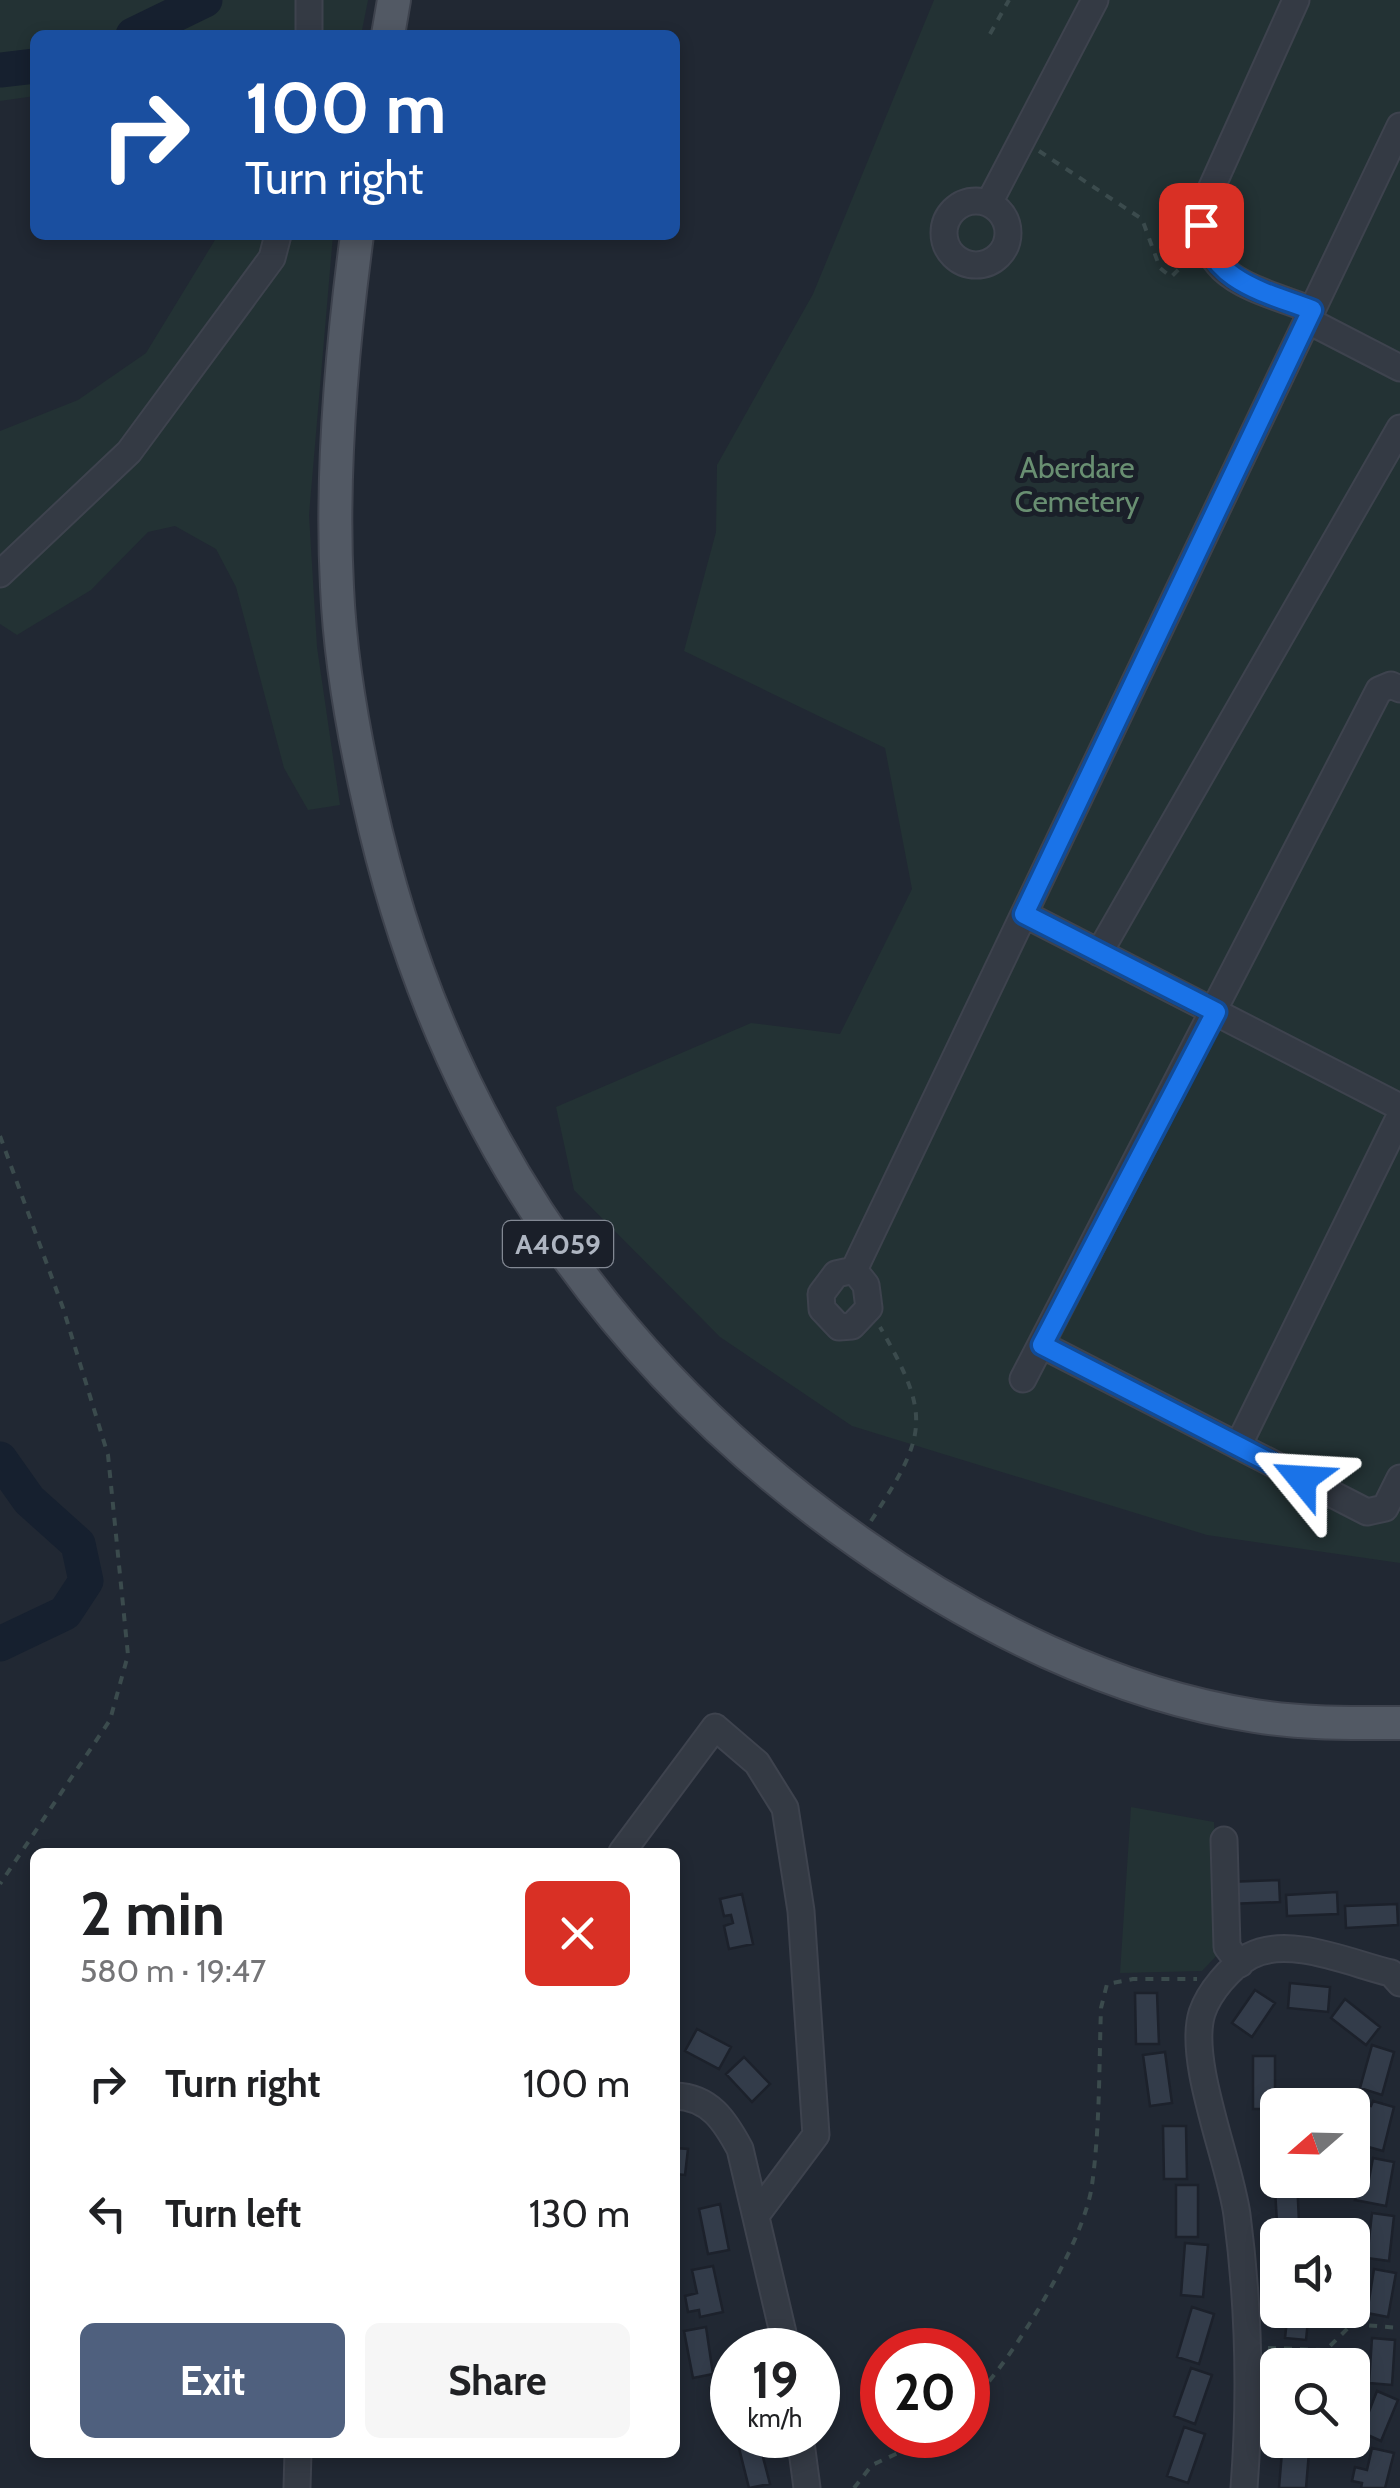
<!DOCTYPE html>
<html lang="en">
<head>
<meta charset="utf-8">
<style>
	:root { --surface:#fff; --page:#f6f6f6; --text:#202124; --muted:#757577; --accent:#4f607e }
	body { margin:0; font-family:Cabin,sans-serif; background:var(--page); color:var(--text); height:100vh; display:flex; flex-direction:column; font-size:38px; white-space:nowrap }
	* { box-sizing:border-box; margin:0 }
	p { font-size:32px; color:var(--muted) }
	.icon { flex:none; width:55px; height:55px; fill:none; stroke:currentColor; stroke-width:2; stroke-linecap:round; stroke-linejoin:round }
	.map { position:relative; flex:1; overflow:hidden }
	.side { position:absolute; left:30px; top:1848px; width:650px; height:610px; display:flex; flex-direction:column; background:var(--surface); border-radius:15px; box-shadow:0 5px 15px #0003 }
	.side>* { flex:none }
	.hud { position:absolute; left:30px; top:30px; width:650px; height:210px; border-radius:15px; box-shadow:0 5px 15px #0003; background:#1a4fa0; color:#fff; overflow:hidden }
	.needle { width:65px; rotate:250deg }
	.buttons { position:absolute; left:1260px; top:2088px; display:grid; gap:20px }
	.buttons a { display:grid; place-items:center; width:110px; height:110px; border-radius:15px; background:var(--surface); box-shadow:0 5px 15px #0003; font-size:50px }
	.speed { position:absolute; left:710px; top:2328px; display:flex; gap:20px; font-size:50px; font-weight:700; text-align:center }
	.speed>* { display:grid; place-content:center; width:130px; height:130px; border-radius:50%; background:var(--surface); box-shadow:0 5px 15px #0003; line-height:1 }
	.speed small { font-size:25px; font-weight:400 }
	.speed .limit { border:15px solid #d22; background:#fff; color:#111 }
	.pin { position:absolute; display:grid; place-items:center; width:85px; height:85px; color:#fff; margin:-42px; border-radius:20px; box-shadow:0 5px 15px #0006 }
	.me { position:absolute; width:110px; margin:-55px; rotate:297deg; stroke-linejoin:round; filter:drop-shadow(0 0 8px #0008) }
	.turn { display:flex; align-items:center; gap:35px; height:210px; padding:0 50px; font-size:45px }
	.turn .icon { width:130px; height:130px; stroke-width:2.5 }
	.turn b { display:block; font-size:70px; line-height:85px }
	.round { display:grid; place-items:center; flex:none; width:105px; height:105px; border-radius:15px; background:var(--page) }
	.headline { display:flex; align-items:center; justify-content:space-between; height:170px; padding:0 50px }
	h1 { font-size:60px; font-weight:800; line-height:75px }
	.action { display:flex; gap:20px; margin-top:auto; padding:20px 50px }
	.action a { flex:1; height:115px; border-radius:15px; background:var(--accent); color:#fff; font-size:40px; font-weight:800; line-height:115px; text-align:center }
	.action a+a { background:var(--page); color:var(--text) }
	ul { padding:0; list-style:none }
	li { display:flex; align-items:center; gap:30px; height:130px; padding:0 50px }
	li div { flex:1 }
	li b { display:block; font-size:38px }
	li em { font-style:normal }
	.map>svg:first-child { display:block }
</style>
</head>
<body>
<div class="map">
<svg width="1400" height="2488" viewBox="0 0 1400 2488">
	<rect width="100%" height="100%" fill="#212833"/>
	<path fill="#233234" d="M0 0H368L361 35H35V96L0 101Z
		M934 0H1400V1563L1207 1535 852 1426 720 1337 574 1190 556 1107 751 1023 840 1034 912 889 885 748 684 651 716 532 717 465 813 294Z
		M218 235H333L309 515 317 647 340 805 308 810 284 768 236 587 216 549 175 526 148 532 91 590 17 635 0 624V431L78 400 146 353Z
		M1131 1807 1214 1822 1220 1952 1202 1971 1120 1973Z"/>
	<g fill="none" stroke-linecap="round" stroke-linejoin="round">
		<path stroke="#16202f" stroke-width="35" d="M133 35 205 0
			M0 70 35 66
			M0 1459 29 1500 78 1544 86 1581 65 1613 0 1644"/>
	</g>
	<path fill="#333c4a" stroke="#1c212b" stroke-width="2.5" d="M1279 1880 1280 1902 1228 1904 1227 1882Z
		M1337 1892 1338 1914 1287 1916 1286 1895Z
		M742 1894 753 1944 729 1949 724 1926 733 1923 731 1915 724 1916 720 1899Z
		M1397 1904 1398 1925 1346 1928 1345 1906Z
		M1290 1983 1330 1987 1328 2012 1288 2008Z
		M1255 1990 1275 2003 1252 2037 1232 2023Z
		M1135 1993H1157L1159 2044H1136Z
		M1345 1999 1380 2027 1366 2045 1331 2018Z
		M697 2029 731 2047 719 2069 685 2051Z
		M1372 2045 1394 2052 1382 2095 1360 2088Z
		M1165 2052 1172 2103 1150 2106 1143 2055Z
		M1253 2056H1275V2109H1253Z
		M744 2057 770 2084 752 2102 726 2074Z
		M1373 2101 1394 2107 1383 2151 1361 2145 1368 2118 1356 2115 1359 2103 1371 2106Z
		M1278 2115V2167H1265L1264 2116Z
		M1163 2126H1186L1187 2179H1164Z
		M675 2148 688 2149 685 2175 675 2174Z
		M1373 2158 1394 2162 1386 2206 1355 2200 1360 2178 1369 2179Z
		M1274 2172 1278 2180H1297L1299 2222 1277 2223Z
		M1176 2185H1198V2237H1176Z
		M720 2204 729 2250 708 2254 699 2209Z
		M1372 2213 1394 2216 1389 2261 1367 2258Z
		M1185 2243 1208 2245 1203 2297 1181 2295Z
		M713 2266 723 2312 700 2317 699 2310 688 2312 685 2296 697 2293 692 2270Z
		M1374 2269 1396 2273 1388 2317 1367 2313Z
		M1192 2307 1214 2314 1199 2364 1177 2357Z
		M1288 2310H1309L1306 2340 1285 2338Z
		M706 2327 713 2374 693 2378 684 2331Z
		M1372 2338 1395 2340 1392 2385 1369 2383Z
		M1191 2368 1212 2375 1195 2424 1174 2416Z
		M731 2383 732 2431 722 2434 710 2388Z
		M1377 2391 1398 2400 1381 2441 1361 2432Z
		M1184 2427 1205 2434 1188 2483 1167 2476Z
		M758 2438 770 2484 749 2488 738 2444Z
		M1283 2440H1310L1306 2488H1279Z
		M1372 2448 1394 2453 1385 2488H1361L1362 2483 1352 2481 1355 2467 1367 2470Z"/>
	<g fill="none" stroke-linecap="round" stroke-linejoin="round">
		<defs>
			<path id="minor" d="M1296 0 1207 198C1190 278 1252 287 1312 310
				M309 35V0
				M944 233a32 32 0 1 1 64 0a32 32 0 1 1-64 0Z
				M989 203 1095 0
				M1307 320 1400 368
				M0 574 129 452 272 258 278 235
				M1024 914 1400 1107
				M1099 953 1400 428
				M854 1270 1400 126
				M854 1270 866 1285 869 1308 852 1326 839 1327 822 1309 821 1294 836 1274Z
				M1042 1345 1367 1512 1385 1508 1400 1478
				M1023 1379 1379 690 1391 685 1400 689
				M1238 1446 1400 1116
				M1224 1840 1227 1947 1240 1964
				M622 1852 715 1727 757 1763 785 1808 801 1911 816 2135 757 2214
				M675 2096C710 2097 725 2121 740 2149L787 2350
				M800 2435 807 2488
				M297 2488 298 2452
				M1244 2488C1251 2396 1249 2306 1237 2215 1230 2162 1187 2061 1202 2013 1209 1992 1230 1967 1250 1956 1289 1935 1352 1964 1391 1973L1400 1983"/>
			<path id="major" d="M388 35 394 0
				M357 235C342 347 331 473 337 587 340 658 353 732 369 802 437 1111 600 1360 860 1543 976 1625 1114 1694 1255 1716 1303 1724 1352 1723 1400 1723"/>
		</defs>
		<use href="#minor" stroke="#3e434e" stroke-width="29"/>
		<use href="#major" stroke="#3e434e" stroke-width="36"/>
		<path stroke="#3b4b4d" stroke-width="4" stroke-dasharray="8 8" stroke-linecap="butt" d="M990 34 1009 0
			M1039 151 1142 219 1160 268 1171 277 1189 259
			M0 1136 63 1308 108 1455 128 1655 110 1720 0 1884
			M871 1521C927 1435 932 1417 880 1327
			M1268 2348 1326 2350 1352 2324 1400 2328
			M968 2405C1010 2364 1084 2244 1092 2185 1100 2127 1099 2066 1101 2008L1107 1984 1133 1979H1197
			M854 2488 872 2465 937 2435"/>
		<use href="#minor" stroke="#343a44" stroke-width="25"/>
		<use href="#major" stroke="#525964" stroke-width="32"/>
	</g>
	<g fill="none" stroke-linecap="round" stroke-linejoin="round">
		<defs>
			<path id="route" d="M1201 225C1211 282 1265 292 1312 310L1024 914 1216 1012 1042 1345 1302 1479"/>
		</defs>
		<use href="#route" stroke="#114b97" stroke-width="25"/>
		<use href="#route" stroke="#1a73e8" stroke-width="18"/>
	</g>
	<g text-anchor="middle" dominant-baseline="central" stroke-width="10" stroke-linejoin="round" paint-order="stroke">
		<rect fill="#1a1f29" stroke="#828893" stroke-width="2.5" x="503" y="1221" width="110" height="46" rx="8"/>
		<g font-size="28" font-weight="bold" fill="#aeb5c1">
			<text x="558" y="1244">A4059</text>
		</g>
		<g font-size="30" fill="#698f72" stroke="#1a1f29">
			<text x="1077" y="467">Aberdare<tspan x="1077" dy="34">Cemetery</tspan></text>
		</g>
	</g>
</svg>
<div class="buttons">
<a><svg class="needle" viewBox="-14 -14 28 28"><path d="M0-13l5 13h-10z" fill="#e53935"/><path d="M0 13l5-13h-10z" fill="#757577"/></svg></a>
<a><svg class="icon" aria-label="sound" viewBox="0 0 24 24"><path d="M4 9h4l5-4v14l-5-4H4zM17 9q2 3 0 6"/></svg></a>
<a><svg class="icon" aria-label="search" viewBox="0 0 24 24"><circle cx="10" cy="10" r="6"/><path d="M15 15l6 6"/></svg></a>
</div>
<div class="speed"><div>19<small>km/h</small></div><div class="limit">20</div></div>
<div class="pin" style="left:1201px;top:225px;background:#d93025"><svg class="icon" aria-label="arrive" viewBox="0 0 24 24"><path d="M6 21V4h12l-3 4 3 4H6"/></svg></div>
<svg class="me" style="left:1302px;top:1479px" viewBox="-20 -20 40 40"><path d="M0-17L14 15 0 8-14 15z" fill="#1a73e8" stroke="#fff" stroke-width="4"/></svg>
<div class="hud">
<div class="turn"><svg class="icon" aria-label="right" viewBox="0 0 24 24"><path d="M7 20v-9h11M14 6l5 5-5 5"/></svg><div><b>100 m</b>Turn right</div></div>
</div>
<section class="side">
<div class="headline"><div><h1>2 min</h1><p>580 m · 19:47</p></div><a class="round" style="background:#d93025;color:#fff"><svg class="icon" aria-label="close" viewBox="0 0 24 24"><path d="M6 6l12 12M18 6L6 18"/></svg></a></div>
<ul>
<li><svg class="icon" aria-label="right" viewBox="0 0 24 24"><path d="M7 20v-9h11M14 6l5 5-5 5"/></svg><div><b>Turn right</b></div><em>100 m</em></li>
<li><svg class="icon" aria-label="left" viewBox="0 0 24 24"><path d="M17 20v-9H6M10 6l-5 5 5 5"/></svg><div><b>Turn left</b></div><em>130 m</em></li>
</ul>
<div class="action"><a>Exit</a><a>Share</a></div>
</section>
</div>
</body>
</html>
